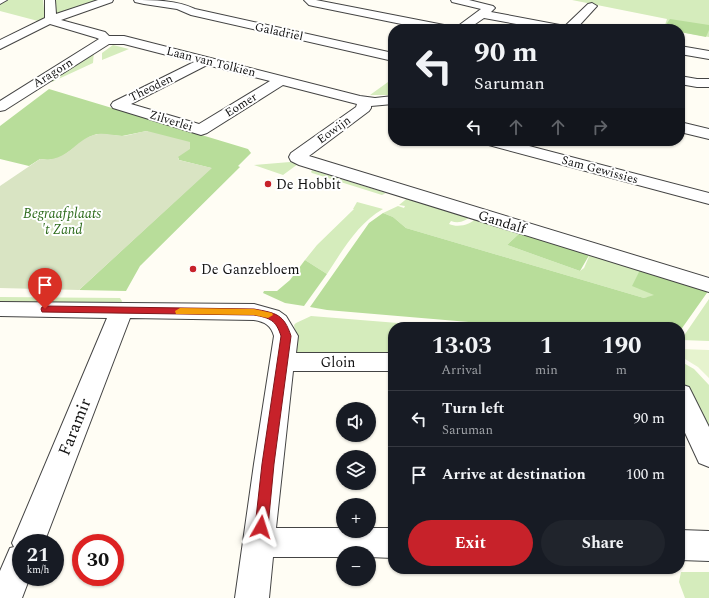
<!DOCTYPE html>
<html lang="en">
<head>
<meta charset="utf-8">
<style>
	:root { --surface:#171b24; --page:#20242c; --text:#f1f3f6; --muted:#9ea1a6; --line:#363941; --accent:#c7222a }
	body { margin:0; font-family:Spectral,serif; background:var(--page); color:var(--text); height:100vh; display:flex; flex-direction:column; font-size:15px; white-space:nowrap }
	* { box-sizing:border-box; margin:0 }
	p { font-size:13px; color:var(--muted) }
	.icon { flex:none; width:22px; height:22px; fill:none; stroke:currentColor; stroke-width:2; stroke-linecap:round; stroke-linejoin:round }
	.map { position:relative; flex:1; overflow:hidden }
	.sheet { position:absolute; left:388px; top:322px; width:297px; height:252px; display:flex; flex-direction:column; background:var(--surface); border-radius:16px; box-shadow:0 1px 3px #0004 }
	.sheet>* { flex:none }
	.hud { position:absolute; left:388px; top:24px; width:297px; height:122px; border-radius:16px; box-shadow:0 1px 3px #0004; background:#171b24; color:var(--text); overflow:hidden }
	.buttons { position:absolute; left:336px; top:402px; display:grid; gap:8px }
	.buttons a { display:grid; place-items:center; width:40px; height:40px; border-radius:50%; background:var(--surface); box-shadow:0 1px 3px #0004; font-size:20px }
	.speed { position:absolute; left:12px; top:534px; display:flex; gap:8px; font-size:20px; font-weight:700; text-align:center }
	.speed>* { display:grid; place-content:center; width:52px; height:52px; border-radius:50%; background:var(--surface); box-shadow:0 1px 3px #0004; line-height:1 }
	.speed small { font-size:10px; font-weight:400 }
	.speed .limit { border:6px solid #d22; background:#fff; color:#111 }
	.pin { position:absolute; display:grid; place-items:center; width:34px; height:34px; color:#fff; margin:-41px -17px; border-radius:50% 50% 50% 0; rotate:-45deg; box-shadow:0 0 4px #0007 }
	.pin .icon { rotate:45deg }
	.me { position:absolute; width:44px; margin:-22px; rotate:6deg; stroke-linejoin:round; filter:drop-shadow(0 0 3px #0008) }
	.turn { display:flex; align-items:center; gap:14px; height:84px; padding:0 20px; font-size:18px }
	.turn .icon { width:52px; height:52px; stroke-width:2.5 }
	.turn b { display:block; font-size:28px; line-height:34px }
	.lanes { display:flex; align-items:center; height:38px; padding:0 20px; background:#0003; justify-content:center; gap:20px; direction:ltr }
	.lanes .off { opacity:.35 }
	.eta { display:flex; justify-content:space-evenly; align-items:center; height:68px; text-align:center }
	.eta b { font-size:24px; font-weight:700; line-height:28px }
	.cta { display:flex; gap:8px; margin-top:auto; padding:8px 20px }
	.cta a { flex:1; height:46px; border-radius:24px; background:var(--accent); color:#fff; font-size:16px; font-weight:700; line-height:46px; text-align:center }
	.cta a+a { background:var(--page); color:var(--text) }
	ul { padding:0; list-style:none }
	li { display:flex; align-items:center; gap:12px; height:56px; padding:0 20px; border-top:1px solid var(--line) }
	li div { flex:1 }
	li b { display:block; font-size:15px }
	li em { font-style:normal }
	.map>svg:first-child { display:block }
</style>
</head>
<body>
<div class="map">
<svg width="709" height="598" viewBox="0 0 709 598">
	<rect width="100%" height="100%" fill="#fffdf4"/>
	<path fill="#d5ecbc" d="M8 0H43L45 18 38 21 0 11V4Z
		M54 0H103L57 16Z
		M572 0H709V37L680 32V29L664 28 667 19Z
		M113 45 129 49 102 60V53Z
		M94 51 93 63 52 82 47 80Z
		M388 82 393 83V95H370Z
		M290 162 298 164 283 175 254 165Z
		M312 170 386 193 382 195 312 173 311 172Z
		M410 196 472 215C466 221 459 224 451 221L449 224C458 228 471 225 477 217L522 231 507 245 580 271 584 268 591 252 641 268 655 296 644 298 406 228 393 217 383 213 398 206 404 208 405 206 399 205Z
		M357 202 383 209C358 223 342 251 327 274L305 260 317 245 354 209H353Z
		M0 297 120 298 122 301 121 304 0 305Z
		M709 299V341L681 340Z
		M311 316 435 326 393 327V359L294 357 296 336 294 325 296 323Z
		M680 361 694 369 709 385V436L680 379Z
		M681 572H709V598H685L679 582Z"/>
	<path fill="#b8dd9a" d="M670 19 709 25V30L706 37 680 32V29H663Z
		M49 89 248 149 251 153 238 166 240 167 140 266 126 291 79 290 211 168 179 160 178 157 147 131 122 136 97 134 89 137 60 158 48 160 40 159 29 166 0 159V126Z
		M383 213 393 217 406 228 644 298 654 295 632 286 641 268 709 288V290L680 331V327H527L327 310 310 307 369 223Z
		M522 231 591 252 580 271 507 245Z
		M305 260 327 274 304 306 285 303 263 293 264 291H277L290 280Z"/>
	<path fill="#d9e4c3" d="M147 131 190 142V149L178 157 179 160 212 168 79 290 0 288V186L40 159C70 163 75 137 98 134 106 133 115 136 123 136 131 135 139 132 147 131Z"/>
	<path fill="#e6f3ce" d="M680 349 709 350V378L698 367 680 356Z"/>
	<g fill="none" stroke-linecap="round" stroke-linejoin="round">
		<defs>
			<path id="minor" d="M0 0H7L0 4Z
				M45 0H55L56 14 98 0H113L112 2 61 20 105 32 109 36H124L360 96 375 98 393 96V104L371 106V108L369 111 309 156 709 278V292L299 165 291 161 289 157 291 153 356 107 357 104 283 85 207 133 201 135 113 108 111 105 113 102 194 62 124 44H109L5 110 0 111V101L99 39 97 38 50 24 0 49V40L45 18ZM207 65 270 81 199 124 131 104Z
				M134 0C154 0 177 0 195 9L393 53V61L191 15 177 9 144 4 135 2Z
				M304 0H316L444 25 448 26 450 29H426L313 6 309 5Z
				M451 0H469L493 6 495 8 491 12 565 26 588 4 592 3 597 6 576 29H544L484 18 468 29H454L481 9 452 2Z
				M680 46 709 51V59L680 54Z
				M680 76 697 79H709V87H697L680 84Z
				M680 122 709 129V139L680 132Z
				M483 141H510L709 193V204L485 144Z
				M0 302 254 304 279 311 286 316 298 336 296 353H393V371H293L276 528H343V531H369V528H393V558L369 557V553H343V557H273L269 598H235L254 464 274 336C271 325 265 322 254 320L130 318 44 543H21V577H30L22 598H0V571L10 548 14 547 12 543 107 318 0 316Z
				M680 384 689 387 709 427V467L699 463 680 422Z
				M680 530 709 531V561L680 560Z"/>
		</defs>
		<use href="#minor" stroke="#444" stroke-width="2"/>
		<use href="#minor" fill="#fff" fill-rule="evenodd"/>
	</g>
	<path fill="#c7222a" stroke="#81161b" d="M45 306 254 309C276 313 284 314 291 336L274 464 268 527 266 531 261 532 257 531 255 527 262 464 281 336C276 320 270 318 254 315L42 312 41 309 42 307Z"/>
	<path fill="#f59e0b" d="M180 308 254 309 272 313 273 315 268 318 254 315 176 314 175 311Z"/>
	<g fill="#c7222a" stroke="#fff" stroke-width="1.5">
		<circle cx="268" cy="184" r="4"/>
		<circle cx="193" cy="269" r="4"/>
	</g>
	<g text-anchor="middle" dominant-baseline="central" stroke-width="4" stroke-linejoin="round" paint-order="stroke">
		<g font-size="12" fill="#111" stroke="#fff">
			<text transform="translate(279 32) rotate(12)">Galadriel</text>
			<text transform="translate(211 62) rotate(14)">Laan van Tolkien</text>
			<text transform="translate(53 73) rotate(-32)">Aragorn</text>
			<text transform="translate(151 88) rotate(-26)">Theoden</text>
			<text transform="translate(241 105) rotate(-32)">Eomer</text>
			<text transform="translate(171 121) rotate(17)">Zilverlei</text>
			<text transform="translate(334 130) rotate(-36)">Eowijn</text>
			<text transform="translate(600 170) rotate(15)">Sam Gewissies</text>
		</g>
		<g font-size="14" fill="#111" stroke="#fff" text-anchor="start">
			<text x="276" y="184">De Hobbit</text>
			<text x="201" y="269">De Ganzebloem</text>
		</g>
		<g font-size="14" font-style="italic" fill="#2e6c1d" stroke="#fff">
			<text x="62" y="213">Begraafplaats<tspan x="62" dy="16">'t Zand</tspan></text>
		</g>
		<g font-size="14" fill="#111" stroke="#fff">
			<text transform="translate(502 222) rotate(17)">Gandalf</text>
			<text x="338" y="362">Gloin</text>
		</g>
		<g font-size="17" fill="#111" stroke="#fff">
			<text transform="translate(75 427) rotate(-68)">Faramir</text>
		</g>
	</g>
</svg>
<div class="buttons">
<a><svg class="icon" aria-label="sound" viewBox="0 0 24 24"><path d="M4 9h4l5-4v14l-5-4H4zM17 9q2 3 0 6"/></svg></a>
<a><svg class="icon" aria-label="layers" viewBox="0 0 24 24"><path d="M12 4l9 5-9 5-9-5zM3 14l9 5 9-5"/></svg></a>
<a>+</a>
<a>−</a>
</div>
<div class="speed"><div>21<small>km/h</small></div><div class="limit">30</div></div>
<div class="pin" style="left:45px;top:309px;background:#d93025"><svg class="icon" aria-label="arrive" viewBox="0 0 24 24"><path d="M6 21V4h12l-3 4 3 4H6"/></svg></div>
<svg class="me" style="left:261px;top:527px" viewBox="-20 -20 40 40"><path d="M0-17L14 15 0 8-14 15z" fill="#c7222a" stroke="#fff" stroke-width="4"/></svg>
<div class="hud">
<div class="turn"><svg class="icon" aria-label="left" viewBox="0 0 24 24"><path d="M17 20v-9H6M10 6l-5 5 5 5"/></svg><div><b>90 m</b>Saruman</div></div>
<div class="lanes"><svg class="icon" aria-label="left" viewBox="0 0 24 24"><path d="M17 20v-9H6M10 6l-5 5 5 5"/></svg><svg class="icon off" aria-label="ahead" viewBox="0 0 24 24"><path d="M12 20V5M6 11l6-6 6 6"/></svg><svg class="icon off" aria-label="ahead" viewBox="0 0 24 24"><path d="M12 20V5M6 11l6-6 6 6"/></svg><svg class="icon off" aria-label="right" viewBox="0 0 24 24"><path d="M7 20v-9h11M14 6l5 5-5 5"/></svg></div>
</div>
<section class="sheet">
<div class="eta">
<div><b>13:03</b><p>Arrival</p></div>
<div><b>1</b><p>min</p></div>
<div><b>190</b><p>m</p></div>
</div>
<ul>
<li><svg class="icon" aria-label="left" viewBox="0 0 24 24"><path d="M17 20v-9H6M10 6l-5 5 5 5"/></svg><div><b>Turn left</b><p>Saruman</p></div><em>90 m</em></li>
<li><svg class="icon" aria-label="arrive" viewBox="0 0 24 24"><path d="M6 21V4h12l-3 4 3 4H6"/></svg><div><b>Arrive at destination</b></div><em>100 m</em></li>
</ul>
<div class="cta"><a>Exit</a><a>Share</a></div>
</section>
</div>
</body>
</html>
